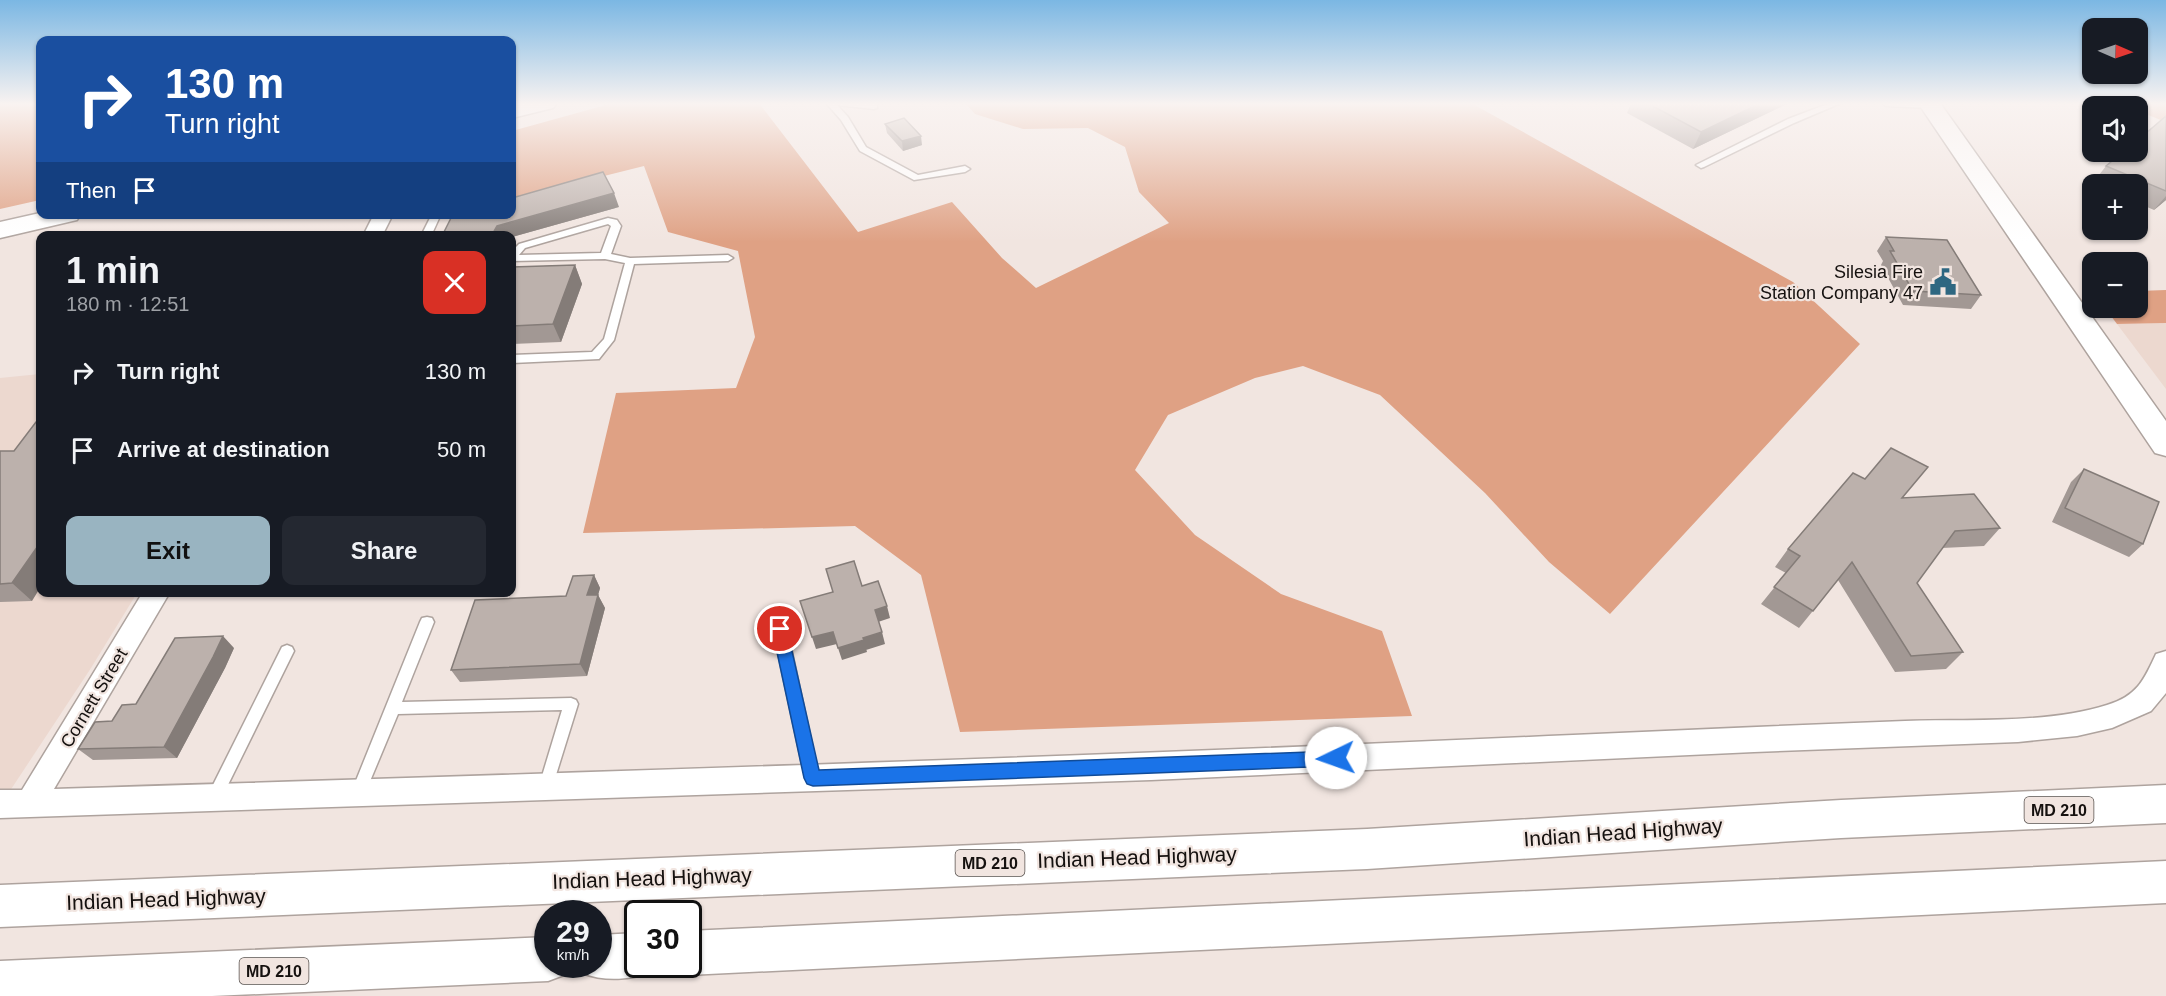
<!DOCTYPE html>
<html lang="en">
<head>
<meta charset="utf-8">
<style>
	:root { --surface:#171b24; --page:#242831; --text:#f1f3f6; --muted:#9ea1a6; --accent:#99b4c1 }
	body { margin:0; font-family:Arial,sans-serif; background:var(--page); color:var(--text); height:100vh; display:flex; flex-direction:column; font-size:22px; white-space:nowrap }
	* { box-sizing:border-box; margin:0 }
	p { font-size:20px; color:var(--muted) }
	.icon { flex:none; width:33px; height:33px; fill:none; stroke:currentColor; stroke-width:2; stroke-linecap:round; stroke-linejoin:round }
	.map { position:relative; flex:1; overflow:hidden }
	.details { position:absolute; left:36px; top:231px; width:480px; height:366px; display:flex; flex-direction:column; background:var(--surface); border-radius:12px; box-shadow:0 2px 4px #0004 }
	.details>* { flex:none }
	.banner { position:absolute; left:36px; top:36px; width:480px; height:183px; border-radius:12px; box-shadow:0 2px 4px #0004; background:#1a4fa0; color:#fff; overflow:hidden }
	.needle { width:39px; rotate:92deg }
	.buttons { position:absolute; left:2082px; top:18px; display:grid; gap:12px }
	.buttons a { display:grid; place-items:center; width:66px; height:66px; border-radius:12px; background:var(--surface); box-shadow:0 2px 4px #0004; font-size:30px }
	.speed { position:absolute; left:534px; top:900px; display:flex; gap:12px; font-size:30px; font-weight:700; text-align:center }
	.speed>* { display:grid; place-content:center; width:78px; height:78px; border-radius:50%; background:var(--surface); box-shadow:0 2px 4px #0004; line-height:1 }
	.speed small { font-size:15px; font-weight:400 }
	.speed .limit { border:3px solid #111; border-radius:9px; background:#fff; color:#111 }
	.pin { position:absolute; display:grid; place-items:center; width:51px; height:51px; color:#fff; margin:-26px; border:3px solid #fff; border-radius:50%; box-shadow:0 2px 6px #0007 }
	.me { position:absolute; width:66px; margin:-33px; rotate:267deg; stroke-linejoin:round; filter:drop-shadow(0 0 4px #0008) }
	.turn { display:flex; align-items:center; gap:21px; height:126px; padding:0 30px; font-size:27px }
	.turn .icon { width:78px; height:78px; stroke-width:2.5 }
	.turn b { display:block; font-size:42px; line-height:51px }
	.then { display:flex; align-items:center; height:57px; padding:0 30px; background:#0003; gap:12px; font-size:22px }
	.round { display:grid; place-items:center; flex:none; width:63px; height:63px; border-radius:12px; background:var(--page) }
	.overview { display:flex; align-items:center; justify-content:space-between; height:102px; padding:0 30px }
	h1 { font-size:36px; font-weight:800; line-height:45px }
	.cta { display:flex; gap:12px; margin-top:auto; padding:12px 30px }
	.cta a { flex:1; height:69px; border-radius:12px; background:var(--accent); color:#111; font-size:24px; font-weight:800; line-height:69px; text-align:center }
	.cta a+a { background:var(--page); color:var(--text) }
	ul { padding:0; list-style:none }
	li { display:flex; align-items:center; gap:18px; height:78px; padding:0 30px }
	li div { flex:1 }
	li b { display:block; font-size:22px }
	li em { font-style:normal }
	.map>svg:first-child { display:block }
</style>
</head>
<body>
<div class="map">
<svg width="2166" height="996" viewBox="0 0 2166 996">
	<rect width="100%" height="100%" fill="#f1e5e0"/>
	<path fill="#ecd8cf" d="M2166 323V389L2117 324Z
		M40 374V592L137 593 91 668 0 806V378Z"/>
	<path fill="#dfa184" d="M0 103H40V200L0 209Z
		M613 103H759L858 232 952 202 1002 258 1036 288 1169 223 1139 192 1125 147 1088 128 1023 129 975 114 965 103H1471L1793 282 1860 344 1610 614 1549 562 1485 493 1380 395 1303 366 1255 378 1168 415 1135 470 1195 535 1281 594 1382 631 1412 716 960 732 921 575 855 526 583 533 616 393 736 388 755 337 738 251 668 232 644 166 512 199V131Z
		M2117 103H2166V122L2138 111V106Z
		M2166 290V323L2117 324 2105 308H2138V291Z"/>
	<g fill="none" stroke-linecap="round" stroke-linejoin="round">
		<defs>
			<path id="service" d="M826 103 877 104V108L874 109 837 105 848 117 866 147 918 175 965 166 970 169 965 172 914 180 860 151 841 120Z
				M1830 103H1841L1794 123 1704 167 1701 168 1696 165 1788 119Z
				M1882 103H1931L1934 105 1930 108 1886 106Z
				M432 214H441L431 236H421Z
				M608 218 617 220 621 226 611 254 630 258 728 255 733 258 728 261 634 264 614 340 599 359 512 363V355L592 352 604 339 625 263 605 259 512 261V251L519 244ZM608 224 611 226 601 253 519 255 525 248Z
				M427 617 432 618 434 622 402 702 571 698 576 700 578 704 551 791 546 793 541 791 539 786 562 710 398 714 363 798 358 800 353 798 351 793 420 622 422 618Z
				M780 624 785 625 787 629 819 778 817 783 812 785 807 783 805 778 773 629 775 625Z
				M287 645 292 647 294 651 220 801 215 803 210 801 208 796 210 791 282 647Z"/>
			<path id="minor" d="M374 214H393L382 236H363Z
				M143 592H170L54 789C561 773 1067 758 1573 735 1684 730 1794 725 1905 721 1967 719 2048 724 2107 705 2137 696 2144 680 2156 654L2166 651V693L2151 711 2112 728 2077 736 2018 742 1754 752 1151 780 0 818V790H22Z"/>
			<path id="secondary" d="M518 103H557L553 108 512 118V104Z
				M1918 103H1940L2166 421V456L2155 453Z
				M40 213 81 214 77 220 0 238V222Z"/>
			<path id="trunk" d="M2166 785V823L1841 838 1367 869 0 927V885L1367 829 1841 800Z
				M2166 861V903L688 975 672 969 671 964H688V931Z
				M638 933V964H656L654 971C631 980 605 982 582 973L579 964H598V935Z
				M548 937V964H568L564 975 548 981 212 996H0V961Z"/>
		</defs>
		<use href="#service" stroke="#aea39e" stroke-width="3"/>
		<use href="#minor" stroke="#aea39e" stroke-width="3"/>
		<use href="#secondary" stroke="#aea39e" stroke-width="3"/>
		<use href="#trunk" stroke="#aea39e" stroke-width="3"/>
		<use href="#service" fill="#fff" fill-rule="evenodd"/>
		<use href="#minor" fill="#fff" fill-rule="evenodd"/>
		<use href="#secondary" fill="#fff" fill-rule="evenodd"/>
		<use href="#trunk" fill="#fff" fill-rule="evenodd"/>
	</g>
	<path fill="#a29894" d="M1631 103H1789L1693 149 1627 113Z
		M2166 116V200L2154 210 2138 203V184H2092L2106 166Z
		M885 124 922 145 903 151 887 133Z
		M619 207 512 237V236H444L443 234Z
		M1886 237 1981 295 1971 309 1903 305 1881 265 1883 261 1877 251Z
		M575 265 582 284 561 342 512 344V267Z
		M0 451 32 601 0 602Z
		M2084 469 2143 544 2129 557 2052 522 2071 482Z
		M1902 498 2000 528 1984 546 1942 548 1917 583 1963 652 1946 669 1895 672 1838 580 1799 628 1761 604 1786 573 1775 567 1788 549Z
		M594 575 600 588 598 595 605 608 587 676 460 682 451 670 566 596Z
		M234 648 225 668 177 758 93 760 78 749 112 721Z"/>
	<path fill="#847c78" d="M1761 103H1789L1693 149 1701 132Z
		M921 136 922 145 903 151 902 141Z
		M614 193 619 207 512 237V236H494L493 233 497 226Z
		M2166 196V200L2154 210Z
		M575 265 582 284 561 342 553 324Z
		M40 543V588L32 601 12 583Z
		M594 575 600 588 598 595 605 608 587 676 580 664 587 595Z
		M887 606 890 618 878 622 875 610Z
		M833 632 837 644 816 649 812 637Z
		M882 632 885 644 866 650 863 638Z
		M223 636 234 648 225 668 177 758 164 747Z
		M864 640 867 652 842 660 838 648Z"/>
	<path fill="#bcb1ac" stroke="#847c78" stroke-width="1.5" d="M1647 103H1761L1701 132Z
		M2166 116V191L2106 166 2123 152H2138V140Z
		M904 118 921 136 902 141 885 124Z
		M603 172 614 193 497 226 493 233 443 234 453 214H512V198Z
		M1886 237 1947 240 1981 295 1913 291 1890 251H1894Z
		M575 265 553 324 512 326V267Z
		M36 422H40V543L12 583 0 584V451H14Z
		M1891 448 1928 467 1902 498 1974 494 2000 528 1955 531 1917 583 1963 652 1911 656 1852 562 1813 611 1774 587 1800 556 1788 549 1853 473 1865 479Z
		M2084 469 2159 502 2143 544 2065 508Z
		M854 561 862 586 878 581 887 606 875 610 882 632 863 638 864 640 838 648 833 632 812 637 800 601 833 592 826 569Z
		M594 575 587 595H598L580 664 451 670 475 600 566 596 573 576Z
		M223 636 213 657 164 747 78 749 95 722 112 721 122 705 136 704 175 638Z"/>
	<linearGradient id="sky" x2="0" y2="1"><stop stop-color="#7bb7e3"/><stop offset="0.43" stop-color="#f9f3f1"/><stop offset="1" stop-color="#f9f3f1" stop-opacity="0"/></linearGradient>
	<rect width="2166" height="242" fill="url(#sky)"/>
	<path fill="#1a73e8" stroke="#114b97" stroke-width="1.5" d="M780 623 787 629 819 770 1336 751 1342 753 1344 758 1342 763 1336 766 813 786 807 784 804 778 772 629Z"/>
	<defs>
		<symbol id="civic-bare" viewBox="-9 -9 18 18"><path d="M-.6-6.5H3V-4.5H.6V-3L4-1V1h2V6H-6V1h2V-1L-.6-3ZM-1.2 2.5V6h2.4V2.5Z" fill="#2e6781" stroke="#f1e5e0" stroke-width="2.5" paint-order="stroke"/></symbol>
	</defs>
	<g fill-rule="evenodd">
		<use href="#civic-bare" x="1924" y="263" width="38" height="38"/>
	</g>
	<g text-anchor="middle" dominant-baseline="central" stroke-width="4.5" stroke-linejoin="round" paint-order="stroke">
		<g fill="#f1e5e0" stroke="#57514e" stroke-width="1.5">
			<rect x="2024.5" y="797" width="69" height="26" rx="4.5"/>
			<rect x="955.5" y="850" width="69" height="26" rx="4.5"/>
			<rect x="239.5" y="958" width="69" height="26" rx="4.5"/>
		</g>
		<g font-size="16" font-weight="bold" fill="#15110f">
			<text x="2059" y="810">MD 210</text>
			<text x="990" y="863">MD 210</text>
			<text x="274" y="971">MD 210</text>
		</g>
		<g font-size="18" fill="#15110f" stroke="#f1e5e0" text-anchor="end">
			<text x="1923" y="272">Silesia Fire<tspan x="1923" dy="21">Station Company 47</tspan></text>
		</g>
		<g font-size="18" fill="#15110f" stroke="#f1e5e0">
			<text transform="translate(94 698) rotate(-59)">Cornett Street</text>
		</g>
		<g font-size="21" fill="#15110f" stroke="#f1e5e0">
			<text transform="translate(1623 832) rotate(-4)">Indian Head Highway</text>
			<text transform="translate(1137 857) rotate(-2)">Indian Head Highway</text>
			<text transform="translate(652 878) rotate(-2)">Indian Head Highway</text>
			<text transform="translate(166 899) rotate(-2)">Indian Head Highway</text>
		</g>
	</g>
</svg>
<div class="buttons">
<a><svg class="needle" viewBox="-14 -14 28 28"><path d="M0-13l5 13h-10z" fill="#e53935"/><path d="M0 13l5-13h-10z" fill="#9ea1a6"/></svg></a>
<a><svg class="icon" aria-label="sound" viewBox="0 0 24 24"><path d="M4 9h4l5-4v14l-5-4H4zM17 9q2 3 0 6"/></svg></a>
<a>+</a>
<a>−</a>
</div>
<div class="speed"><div>29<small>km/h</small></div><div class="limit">30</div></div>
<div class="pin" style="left:780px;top:629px;background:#d93025"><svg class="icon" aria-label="arrive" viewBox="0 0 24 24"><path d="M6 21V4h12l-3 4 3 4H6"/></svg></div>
<svg class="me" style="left:1336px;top:758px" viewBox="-20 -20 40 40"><circle r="19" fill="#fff"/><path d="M0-13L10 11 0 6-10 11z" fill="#1a73e8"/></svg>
<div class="banner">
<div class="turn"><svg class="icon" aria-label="right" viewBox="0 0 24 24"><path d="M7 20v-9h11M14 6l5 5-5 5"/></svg><div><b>130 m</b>Turn right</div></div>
<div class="then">Then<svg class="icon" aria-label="arrive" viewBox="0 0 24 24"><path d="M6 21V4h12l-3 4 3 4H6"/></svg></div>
</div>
<section class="details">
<div class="overview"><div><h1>1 min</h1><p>180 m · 12:51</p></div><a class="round" style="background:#d93025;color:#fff"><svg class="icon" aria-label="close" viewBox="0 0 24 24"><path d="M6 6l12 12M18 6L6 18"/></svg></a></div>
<ul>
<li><svg class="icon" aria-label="right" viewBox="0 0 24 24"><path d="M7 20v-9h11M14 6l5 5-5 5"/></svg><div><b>Turn right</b></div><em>130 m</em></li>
<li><svg class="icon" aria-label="arrive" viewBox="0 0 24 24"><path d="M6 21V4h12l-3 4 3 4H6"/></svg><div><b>Arrive at destination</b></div><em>50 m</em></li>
</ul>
<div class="cta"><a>Exit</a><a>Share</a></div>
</section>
</div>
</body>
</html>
